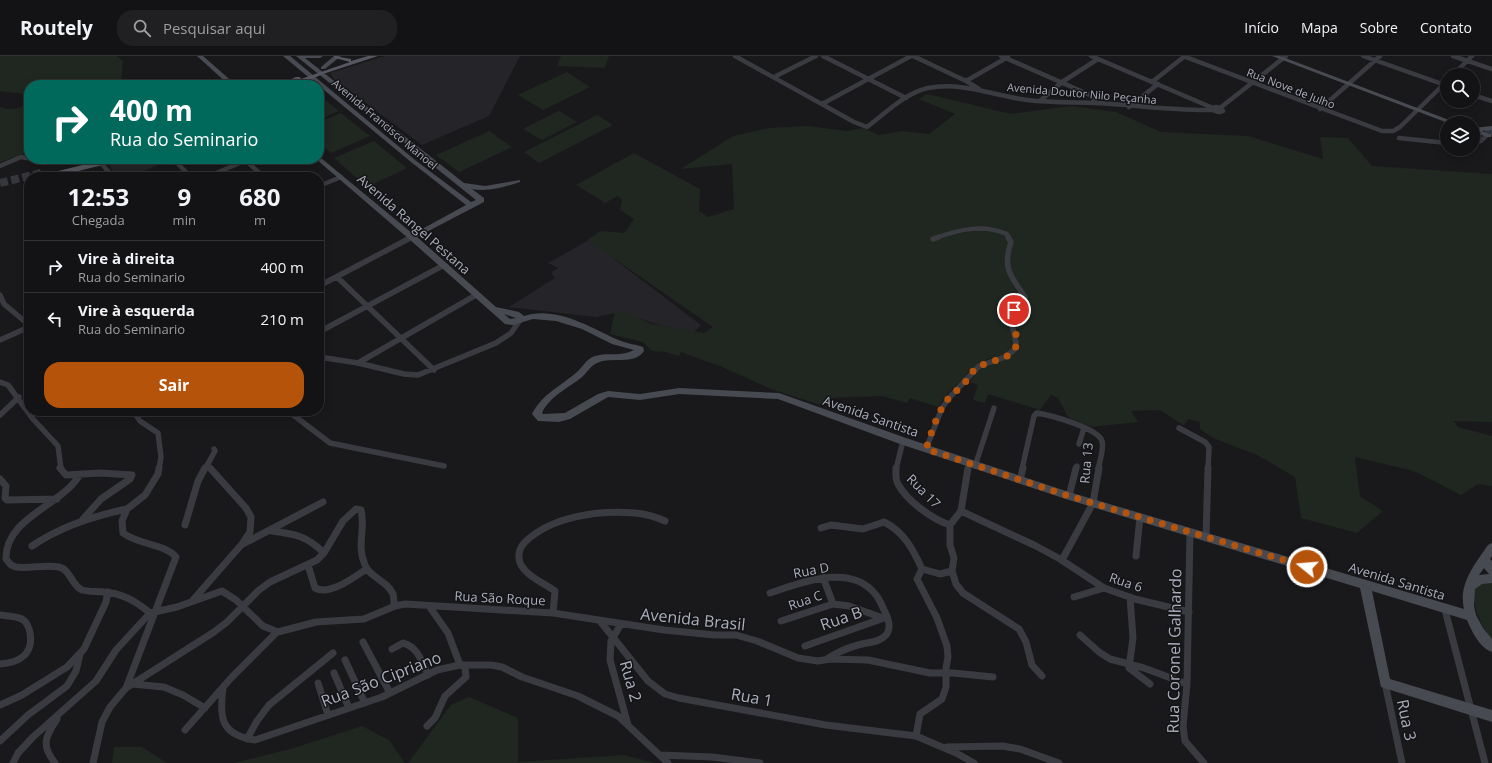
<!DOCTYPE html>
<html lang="pt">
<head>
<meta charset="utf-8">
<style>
	:root { --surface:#131315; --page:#202022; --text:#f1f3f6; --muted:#9d9ea0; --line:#323234; --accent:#b45309 }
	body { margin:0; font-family:"Open Sans",sans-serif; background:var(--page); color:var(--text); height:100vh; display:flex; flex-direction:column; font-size:15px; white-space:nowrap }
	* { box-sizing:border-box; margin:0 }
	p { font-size:13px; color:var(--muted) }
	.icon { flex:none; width:22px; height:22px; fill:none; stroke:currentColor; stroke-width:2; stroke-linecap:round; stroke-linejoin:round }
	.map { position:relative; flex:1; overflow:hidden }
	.side { position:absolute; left:24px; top:116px; width:300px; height:244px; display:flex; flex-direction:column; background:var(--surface); border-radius:16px; box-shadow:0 2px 10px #0003,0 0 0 1px var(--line) }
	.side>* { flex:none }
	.guide { position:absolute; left:24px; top:24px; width:300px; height:84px; border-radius:16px; box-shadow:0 2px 10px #0003,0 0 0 1px var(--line); background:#00695c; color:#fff; overflow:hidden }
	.buttons { position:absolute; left:1440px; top:12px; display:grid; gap:8px }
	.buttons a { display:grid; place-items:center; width:40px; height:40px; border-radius:50%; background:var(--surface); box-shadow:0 2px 10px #0003,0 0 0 1px var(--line); font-size:20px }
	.pin { position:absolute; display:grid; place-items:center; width:34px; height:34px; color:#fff; margin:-17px; border:2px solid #fff; border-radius:50%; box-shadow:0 1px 4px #0007 }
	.me { position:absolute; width:44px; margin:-22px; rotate:287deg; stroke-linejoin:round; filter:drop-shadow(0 0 3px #0008) }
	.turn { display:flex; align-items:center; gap:14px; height:84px; padding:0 20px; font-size:18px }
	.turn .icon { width:52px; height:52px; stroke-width:2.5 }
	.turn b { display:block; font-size:28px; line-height:34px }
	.eta { display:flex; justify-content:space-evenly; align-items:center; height:68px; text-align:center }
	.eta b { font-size:24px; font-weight:700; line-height:28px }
	.primary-button { display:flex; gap:8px; margin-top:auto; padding:8px 20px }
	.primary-button a { flex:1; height:46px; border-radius:16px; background:var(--accent); color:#fff; font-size:16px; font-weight:700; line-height:46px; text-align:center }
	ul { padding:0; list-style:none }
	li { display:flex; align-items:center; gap:12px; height:52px; padding:0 20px; border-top:1px solid var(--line) }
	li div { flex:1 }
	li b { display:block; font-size:15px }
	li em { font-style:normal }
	header { display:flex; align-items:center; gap:24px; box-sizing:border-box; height:56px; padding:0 20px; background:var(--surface); border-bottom:1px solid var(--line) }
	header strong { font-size:19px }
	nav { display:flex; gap:22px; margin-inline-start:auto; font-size:14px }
	.search { width:280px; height:36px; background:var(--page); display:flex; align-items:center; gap:10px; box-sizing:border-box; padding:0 14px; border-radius:16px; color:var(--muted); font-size:15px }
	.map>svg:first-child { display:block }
</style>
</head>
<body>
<header>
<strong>Routely</strong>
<div class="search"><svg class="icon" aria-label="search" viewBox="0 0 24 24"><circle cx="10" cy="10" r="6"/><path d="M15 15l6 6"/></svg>Pesquisar aqui</div>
<nav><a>Início</a><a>Mapa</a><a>Sobre</a><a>Contato</a></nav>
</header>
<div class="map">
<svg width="1492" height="707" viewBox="0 0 1492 707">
	<rect width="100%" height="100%" fill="#19191c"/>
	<path fill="#252529" d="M385 0H520L489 60 422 89 334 23 330 17Z
		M125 103H166L168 105 129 121H117L109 109Z
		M589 184 701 269 688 282 679 273 662 270 639 262 615 257 596 261 509 251 555 222 551 217 558 212 548 207Z"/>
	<path fill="#1f2720" d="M0 0H117L123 5 121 29H29V41L24 38 0 35Z
		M561 0H609L605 12 557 10Z
		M567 16 590 31 543 54 518 39Z
		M927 38 1011 58 1071 50 1116 56 1161 76 1248 80 1323 103 1320 81 1348 82 1372 110 1492 118V366L1454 365 1458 371 1492 380V430L1478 428 1461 439 1414 415 1355 401 1360 440 1383 455 1357 477 1301 462 1295 421 1257 399 1213 382 1200 373V366L1188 363 1186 367 1183 369 1160 354 1131 355 1138 366 1091 371 1068 361 1058 342 1051 339 1040 354 988 338 985 347 973 344 978 329 970 326 979 312 994 300 971 312 964 322 947 338 938 351 910 342 907 347 882 340 829 342 823 350 771 333 722 311 681 296 679 300 666 296 652 295 643 286 610 278 615 255 629 257 651 268 704 277 713 271 587 184 601 175 624 177 634 163 620 154 622 144 618 140 605 147 576 129 634 97 700 133 699 155 708 161 734 153 732 108 681 113 733 80 769 72 808 70 847 75 863 72 879 79 902 75 929 78 955 58 919 43Z
		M319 39 339 55 319 64Z
		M29 45V96L0 106V51C8 55 23 53 29 45Z
		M559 55 577 66 542 84 523 73Z
		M341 57 370 80 331 97 319 87V66Z
		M597 59 613 69 539 107 524 96Z
		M489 75 512 91 459 116 436 99Z
		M374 85 407 112 367 131 334 102Z
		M1492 524V583C1479 568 1472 550 1475 530Z
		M469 641 518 662V706L623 699 656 707H408L451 649Z
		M362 670 389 684 405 707H234L294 692Z
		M114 691H142L167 707H112Z"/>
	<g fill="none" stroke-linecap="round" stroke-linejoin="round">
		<path stroke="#2e3741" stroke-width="4.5" d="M1487 75H1492"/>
		<path stroke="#36373c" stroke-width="8" stroke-dasharray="8 3.5" stroke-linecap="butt" d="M0 127 41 117"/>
		<path stroke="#3a3b41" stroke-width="4.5" d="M735 0 854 66 867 71C886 57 905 37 928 32 961 25 995 40 1027 44 1051 47 1074 46 1097 47 1136 49 1174 55 1213 54
			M823 0 906 42
			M913 0 966 25 979 33
			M1001 0 1090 39 1097 47
			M1091 0 1213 52
			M1183 0 1382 75H1393L1400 71 1447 25
			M1363 0 1445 29
			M1453 0 1492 13
			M1453 19 1472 0
			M774 21 816 0
			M966 25 1008 1
			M1152 26 1185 0
			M1473 39 1492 45
			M1041 44 1062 26 1098 3
			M822 48 911 0
			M1129 51 1158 28
			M1216 51 1221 52 1223 55 1219 56 1213 54V52Z
			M1220 52 1286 0
			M1320 53 1380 0
			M1399 82 1447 87
			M1473 88 1481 85 1487 79
			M173 103 191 121
			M244 103 264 121
			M101 107 113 121
			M0 110 21 101 39 104 46 103
			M207 121 249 103
			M319 130 341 121
			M411 182 412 181
			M936 182C960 173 983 168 1007 178L1009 182"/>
		<path stroke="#3a3b41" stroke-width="5.5" d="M933 183 939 181
			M337 221 434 314
			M319 230 412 181
			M0 239 4 248 29 269
			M319 276 444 209
			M0 284 29 271
			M319 301 358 307 404 318 418 319 496 287 511 277 520 264
			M358 307 476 239
			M0 326 8 329 33 363 58 390 61 413
			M133 355 140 365 158 377 161 401 159 413
			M288 355 330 387 444 410
			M0 359 19 341
			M1179 372 1205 386 1209 391 1208 413
			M1079 388 1084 372
			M926 393 942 352 949 342 979 310 1005 301 1014 294 1016 287 1011 264 1012 258 1025 244V241C1011 220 1002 213 1011 186L1008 181
			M207 409 211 413
			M975 410 994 352
			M205 413 215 395 214 393
			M896 413 903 385
			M968 413 969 408
			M1022 413 1034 360 1037 357C1050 359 1098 372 1102 385 1104 393 1100 405 1098 413
			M1076 413 1077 410"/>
		<path stroke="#3a3b41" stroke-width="7" d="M60 412 66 419 100 417 132 419 130 423 101 443 83 463
			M896 412C896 417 895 423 898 428 907 445 932 463 950 469
			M80 419C75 426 70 432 63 437 42 455 5 470 6 503L11 509 16 511C30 513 45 508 59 511 71 514 71 529 82 534 89 536 97 535 104 536 122 537 136 545 150 557L177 551 222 535 236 544 263 570 278 576 316 566 364 563 395 550 405 548 553 557 664 574 714 579H736L757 585 798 602 818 605 830 603 868 604 930 617H953L993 621
			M0 423 6 430 5 442 7 444 57 443
			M1020 424 1023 412
			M1069 440 1076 412
			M961 455 1036 490 1060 503 1104 532 1135 543 1189 556
			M185 469 198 425 205 412
			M821 472 831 469 863 473 884 466C904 476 913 493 922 513
			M272 475C295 478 307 480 324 497
			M1190 476 1187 628 1183 670 1185 685 1204 707
			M1206 481 1208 412
			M243 488 323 446
			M32 490C61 470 93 460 127 453
			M1136 500 1140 461
			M1062 504 1093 447 1099 412
			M308 509 315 532C331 540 353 521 367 513
			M922 513 940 518 952 515 954 502 950 489V469L961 455 968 412
			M952 515 956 528 963 537 1019 573 1026 586 1032 609 1042 620
			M823 521 833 548
			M770 537C801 527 851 506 876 539 880 544 882 550 885 556 888 562 892 572 886 579 879 587 867 586 858 589 847 592 836 597 827 603
			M1074 541 1104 532
			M1130 541 1133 582 1129 612 1150 628
			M193 544 242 488 250 476 251 461 246 452 210 412
			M429 550 448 577 460 609
			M1445 554 1485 707
			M553 557 555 535C544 527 528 521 521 509 517 501 519 492 525 486 552 460 599 454 635 457 646 458 656 461 665 465
			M0 559C7 560 16 560 22 563 27 566 29 571 30 577 34 598 19 607 0 608
			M600 565 648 625 665 638 679 642 826 669 916 680 956 697 974 707
			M781 565 833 548 849 550 883 562
			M621 568 611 585 610 604 628 669
			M1080 579 1099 596 1110 603 1144 612 1187 628
			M363 586 390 637
			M805 590 884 562
			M392 593 403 587C418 591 422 606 428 619
			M345 604 365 647
			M334 617 349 652
			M318 627 328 659
			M1385 627 1402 707
			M132 628 164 631 183 639 205 652
			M126 632 214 576 227 566 259 534 270 526 317 504 324 497 343 465 356 453 361 454C366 473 356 489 365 509 370 522 387 524 393 538 394 541 394 546 394 550
			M223 632C219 662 221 679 255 684L382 641 437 614 460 609H491L502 611 522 621 578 640 618 660 668 707
			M0 649 22 639 67 611 84 593 106 546 108 536
			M427 670 435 662 445 640 466 621 465 612 462 609
			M185 674 232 621 277 576
			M916 680 920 658 942 643 946 631V612L948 601 947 590 937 562 917 523 922 513
			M247 683 257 665 269 649 333 597
			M0 685 28 659 67 630 76 615 80 598
			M947 691 1002 690 1020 693 1059 707
			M660 699 712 701 760 707
			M13 707 18 697 33 681 96 625 116 594 150 557
			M55 707C41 689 45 681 57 663
			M93 707 102 666 110 651 126 632 176 501C165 488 139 489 123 477L122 465 127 453 145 439 158 418 159 412"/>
		<path fill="#484a51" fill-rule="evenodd" d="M197 0H203L236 29H229Z
			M283 0H290L415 104 471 146 476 144 296 0H323L320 2H305L464 127 485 130 520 124V126C504 131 489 136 472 133L484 142V146L417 181 496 251 519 256 524 260C555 250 588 270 616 283 624 287 634 288 643 291L644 295C634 310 611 300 597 307 590 310 587 317 581 322 568 332 549 341 542 357L543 358 565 357 598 338 608 335 640 338 679 332 779 337 906 382 1069 436 1464 553C1458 528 1475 508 1488 489L1492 487V500L1490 503 1492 505V527L1482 528 1475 533 1474 550 1476 559 1483 572 1492 583V596C1480 592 1472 576 1467 564L1372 535 1390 623 1492 654V666L1381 631 1360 532 1069 444 900 388 778 343 679 338 640 344 608 341 570 363 559 366 538 365 532 358C542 338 561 330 577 316 583 311 586 303 595 300 608 296 622 301 634 294L612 288 582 273 556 265 533 263 513 269 505 268 409 183 316 103H319V101L321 102 413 178 466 149 411 106ZM504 258 516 262 510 263ZM1484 512 1489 518 1479 519Z
			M334 0H341L325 13H321V11Z
			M1272 0H1280L1457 67H1448Z
			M1492 70V74L1482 75 1489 78 1492 77 1491 81H1487L1473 76V72Z"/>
		<path fill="#565760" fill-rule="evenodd" d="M334 0 351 3V5L368 0H378L323 18 298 29H278L296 21H300L301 23 350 6 335 2Z
			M107 103H120L119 105 54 121H41L42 119Z"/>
	</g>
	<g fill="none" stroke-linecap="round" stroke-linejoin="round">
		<path stroke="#b45309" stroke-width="7" stroke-dasharray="0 12.6" d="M1014 254C1007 267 1024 283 1013 295 1005 305 991 304 980 310 972 314 969 321 964 328 959 333 953 337 948 343 937 357 932 375 926 393L1069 440 1307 511"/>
	</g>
	<g text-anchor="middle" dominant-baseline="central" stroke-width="3" stroke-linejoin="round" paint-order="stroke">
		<g font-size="11" fill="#abafbc" stroke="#141417">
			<text transform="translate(1291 32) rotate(21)">Rua Nove de Julho</text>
			<text transform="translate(1082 37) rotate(5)">Avenida Doutor Nilo Peçanha</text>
			<text transform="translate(385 68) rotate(40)">Avenida Francisco Manoel</text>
		</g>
		<g font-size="13" fill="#abafbc" stroke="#141417">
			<text transform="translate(414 168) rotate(41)">Avenida Rangel Pestana</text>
			<text transform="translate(871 360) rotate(19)">Avenida Santista</text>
			<text transform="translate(1086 407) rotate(-85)">Rua 13</text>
			<text transform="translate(924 435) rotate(45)">Rua 17</text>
			<text transform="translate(811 514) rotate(-11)">Rua D</text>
			<text transform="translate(1397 525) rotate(17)">Avenida Santista</text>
			<text transform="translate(1126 526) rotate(19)">Rua 6</text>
			<text transform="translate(500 542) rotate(3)">Rua São Roque</text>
			<text transform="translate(805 544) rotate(-19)">Rua C</text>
		</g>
		<g font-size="16" fill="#abafbc" stroke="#141417">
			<text transform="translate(841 562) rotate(-19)">Rua B</text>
			<text transform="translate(693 563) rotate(6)">Avenida Brasil</text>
			<text transform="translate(1174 595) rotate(-89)">Rua Coronel Galhardo</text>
			<text transform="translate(381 623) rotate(-21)">Rua São Cipriano</text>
			<text transform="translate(631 625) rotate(74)">Rua 2</text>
			<text transform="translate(752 641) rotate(10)">Rua 1</text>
			<text transform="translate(1407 664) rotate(78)">Rua 3</text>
		</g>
	</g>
</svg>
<div class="buttons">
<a><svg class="icon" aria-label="search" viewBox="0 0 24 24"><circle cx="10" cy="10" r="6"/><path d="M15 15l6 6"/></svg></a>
<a><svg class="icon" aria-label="layers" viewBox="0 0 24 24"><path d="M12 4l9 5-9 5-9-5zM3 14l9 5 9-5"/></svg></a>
</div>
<div class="pin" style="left:1014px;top:254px;background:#d93025"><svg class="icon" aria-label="arrive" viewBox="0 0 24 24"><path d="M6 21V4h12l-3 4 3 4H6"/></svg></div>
<svg class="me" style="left:1307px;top:511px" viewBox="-20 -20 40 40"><circle r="17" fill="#b45309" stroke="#fff" stroke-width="3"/><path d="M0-11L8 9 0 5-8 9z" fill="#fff"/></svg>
<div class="guide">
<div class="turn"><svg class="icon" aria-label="right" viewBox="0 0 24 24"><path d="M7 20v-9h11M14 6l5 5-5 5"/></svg><div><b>400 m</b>Rua do Seminario</div></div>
</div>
<section class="side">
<div class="eta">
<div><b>12:53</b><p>Chegada</p></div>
<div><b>9</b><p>min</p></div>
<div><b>680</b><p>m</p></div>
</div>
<ul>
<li><svg class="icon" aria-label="right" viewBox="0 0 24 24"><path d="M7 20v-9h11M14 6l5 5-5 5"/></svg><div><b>Vire à direita</b><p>Rua do Seminario</p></div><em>400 m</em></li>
<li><svg class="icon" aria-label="left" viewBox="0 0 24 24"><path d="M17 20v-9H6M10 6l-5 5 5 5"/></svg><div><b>Vire à esquerda</b><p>Rua do Seminario</p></div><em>210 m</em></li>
</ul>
<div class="primary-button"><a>Sair</a></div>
</section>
</div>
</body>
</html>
